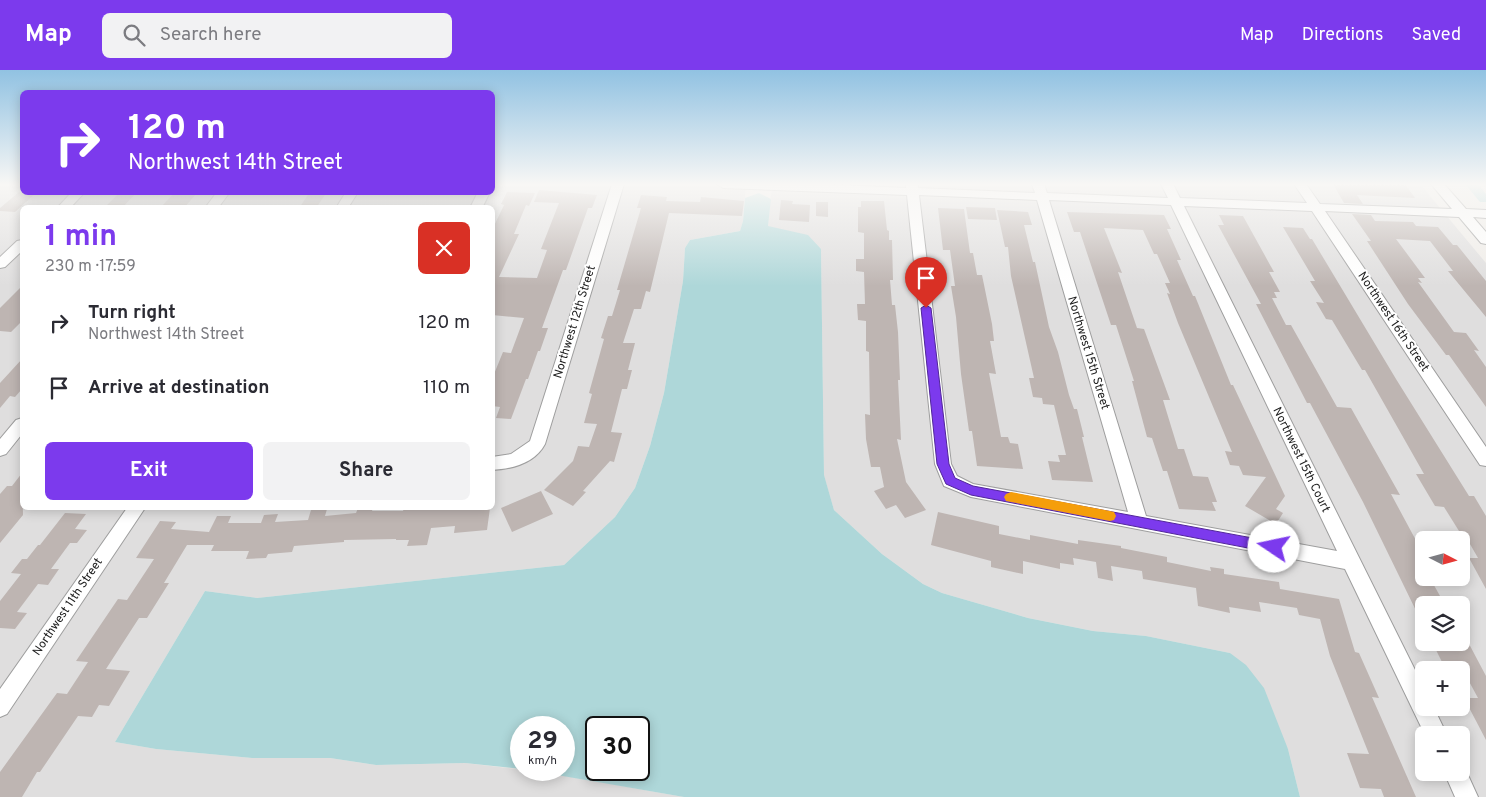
<!DOCTYPE html>
<html lang="en">
<head>
<meta charset="utf-8">
<style>
	:root { --surface:#fff; --page:#f2f2f3; --text:#2b2b33; --muted:#7c7c81; --accent:#7c3aed }
	body { margin:0; font-family:Overpass,sans-serif; background:var(--page); color:var(--text); height:100vh; display:flex; flex-direction:column; font-size:19px; white-space:nowrap }
	* { box-sizing:border-box; margin:0 }
	p { font-size:16px; color:var(--muted) }
	.icon { flex:none; width:28px; height:28px; fill:none; stroke:currentColor; stroke-width:2; stroke-linecap:round; stroke-linejoin:round }
	.map { position:relative; flex:1; overflow:hidden }
	.sheet { position:absolute; left:20px; top:135px; width:475px; height:305px; display:flex; flex-direction:column; background:var(--surface); border-radius:8px; box-shadow:0 2px 12px #0003 }
	.sheet>* { flex:none }
	.top-card { position:absolute; left:20px; top:20px; width:475px; height:105px; border-radius:8px; box-shadow:0 2px 12px #0003; background:#7c3aed; color:#fff; overflow:hidden }
	.needle { width:32px; rotate:96deg }
	.tools { position:absolute; left:1415px; top:461px; display:grid; gap:10px }
	.tools a { display:grid; place-items:center; width:55px; height:55px; border-radius:8px; background:var(--surface); box-shadow:0 2px 12px #0003; font-size:25px }
	.speed { position:absolute; left:510px; top:646px; display:flex; gap:10px; font-size:25px; font-weight:700; text-align:center }
	.speed>* { display:grid; place-content:center; width:65px; height:65px; border-radius:50%; background:var(--surface); box-shadow:0 2px 12px #0003; line-height:1 }
	.speed small { font-size:12px; font-weight:400 }
	.speed .limit { border:2px solid #111; border-radius:8px; background:#fff; color:#111 }
	.pin { position:absolute; display:grid; place-items:center; width:42px; height:42px; color:#fff; margin:-51px -21px; border-radius:50% 50% 50% 0; rotate:-45deg; box-shadow:0 0 5px #0007 }
	.pin .icon { rotate:45deg }
	.me { position:absolute; width:55px; margin:-28px; rotate:281deg; stroke-linejoin:round; filter:drop-shadow(0 0 4px #0008) }
	.turn { display:flex; align-items:center; gap:18px; height:105px; padding:0 25px; font-size:22px }
	.turn .icon { width:65px; height:65px; stroke-width:2.5 }
	.turn b { display:block; font-size:35px; line-height:42px }
	.round { display:grid; place-items:center; flex:none; width:52px; height:52px; border-radius:8px; background:var(--page) }
	.summary { display:flex; align-items:center; justify-content:space-between; height:85px; padding:0 25px }
	h1 { font-size:30px; font-weight:700; line-height:38px; color:var(--accent) }
	.cta { display:flex; gap:10px; margin-top:auto; padding:10px 25px }
	.cta a { flex:1; height:58px; border-radius:8px; background:var(--accent); color:#fff; font-size:20px; font-weight:700; line-height:58px; text-align:center }
	.cta a+a { background:var(--page); color:var(--text) }
	ul { padding:0; list-style:none }
	li { display:flex; align-items:center; gap:15px; height:65px; padding:0 25px }
	li div { flex:1 }
	li b { display:block; font-size:19px }
	li em { font-style:normal }
	header { display:flex; align-items:center; gap:30px; box-sizing:border-box; height:70px; padding:0 25px; background:var(--accent); color:#fff }
	header strong { font-size:24px }
	nav { display:flex; gap:28px; margin-inline-start:auto; font-size:18px }
	.search { width:350px; height:45px; background:var(--page); display:flex; align-items:center; gap:12px; box-sizing:border-box; padding:0 18px; border-radius:8px; color:var(--muted); font-size:19px }
	.map>svg:first-child { display:block }
</style>
</head>
<body>
<header>
<strong>Map</strong>
<div class="search"><svg class="icon" aria-label="search" viewBox="0 0 24 24"><circle cx="10" cy="10" r="6"/><path d="M15 15l6 6"/></svg>Search here</div>
<nav><a>Map</a><a>Directions</a><a>Saved</a></nav>
</header>
<div class="map">
<svg width="1486" height="727" viewBox="0 0 1486 727">
	<rect width="100%" height="100%" fill="#f0ede9"/>
	<path fill="#dfdede" fill-rule="evenodd" d="M0 114H22V122H492L493 114H746L743 151 740 161 690 170 685 178 683 211 664 323 650 376 635 418 615 447 564 495 257 528 205 521 115 672 156 679 252 688H330L376 695 465 693 543 702 684 727H0ZM22 138H492V438H22Z
		M772 114H1420L1486 193V727H1300L1288 679 1230 583 1146 566 1093 561 1028 548 942 523 923 514 882 484 834 440 824 406 821 179 768 156ZM1424 470H1461V508H1424ZM1424 535H1461V572H1424ZM1424 600H1461V638H1424ZM1424 665H1461V702H1424Z"/>
	<path fill="#aed7d9" fill-rule="evenodd" d="M759 123 771 129 768 156 808 165 821 179 824 405 834 440 882 484 923 514 942 523 1028 548 1093 561 1146 566 1230 583 1246 595 1264 618 1288 679 1300 727H684L528 700H564V658H521V699L465 693 376 695 330 688H252L156 679 115 672 205 521 257 528 564 495 615 447 635 418 650 376 664 323 683 211 685 178 690 170 740 161 743 151 745 128ZM596 658H639V700H596Z"/>
	<g fill="none" stroke-linecap="round" stroke-linejoin="round">
		<path fill="#aed7d9" fill-rule="evenodd" d="M1465 114H1478L1486 124V132H1480Z"/>
	</g>
	<path fill="#beb5b2" d="M1333 114H1405L1415 128 1357 125 1363 134 1344 133Z
		M539 120 597 125 592 138H588L566 200H563L542 258H548L540 281H538L528 309H526L511 349 496 348 500 337 492 336V309L503 282 511 283 524 248 492 245V160L504 135 501 134 507 122 535 123 529 136 526 135 514 164H519L499 207 537 208 547 180 541 179 559 133 534 132Z
		M19 122H37L15 142 0 141V138Z
		M120 122H137L122 138 105 137Z
		M310 122H327L316 138H299Z
		M174 123 196 124 184 138H160Z
		M641 125 667 127 666 131 700 132 701 127 744 131 742 146 669 143 650 222 646 221 641 239H634L623 273H635L628 300H632L627 319H622L611 362 622 363 614 392 610 391 583 421 586 422 573 436 544 420 573 391 578 376 589 377 597 354 584 353 592 324 589 323 604 269 601 268 608 246H612L620 220H617L641 138H637Z
		M781 130 793 131 792 134 810 135 809 152 779 150Z
		M861 131H884L887 160 889 161V170H892L893 210H890L892 235H895L898 262 900 310H898L901 370 897 369 906 412 926 440 905 448 896 435 886 439 874 421 884 417 880 397H871L866 369 865 344 870 345 869 282 866 281V251L858 250 857 234H865L864 202 856 201V189H864V163L858 162V137H861Z
		M816 132H828V147L816 146Z
		M966 137 995 138 997 150 968 149Z
		M938 138 964 139 970 183H973L977 205H982L992 254 994 271H990L996 304 989 303 1001 367H1008L1010 373 1018 374 1023 399 977 396 972 361H969L961 304 956 247 951 216H955L950 180H943Z
		M997 140 1028 142 1032 155H1024L1033 192H1035L1049 257 1058 282 1069 325 1074 339H1077L1084 367H1082L1093 412 1052 410 1048 391 1060 392 1058 385H1066L1054 335 1043 334 1042 328 1033 327 1029 308H1034L1011 206 1008 177H1005Z
		M1067 142 1164 145 1171 159H1167L1181 190H1177L1193 226H1195L1231 315H1233L1285 426 1276 439 1283 443 1276 454 1245 436 1266 407 1243 405 1239 396 1230 395 1225 381 1232 382 1178 253 1167 223 1170 224 1165 213H1170L1157 184H1154L1143 160 1104 158 1122 203 1118 202 1137 258 1144 259 1170 330H1163L1178 379H1184L1193 406 1208 407 1217 432H1212L1216 441 1179 439 1167 401H1163L1152 368 1147 367 1132 311H1134L1116 255H1111L1080 162H1074Z
		M1352 144 1371 145 1375 151 1413 152 1416 156 1438 157 1453 175H1457L1486 211V247L1448 201H1453L1430 171 1396 169 1425 208H1418L1422 213 1418 212 1454 262 1466 263 1479 281 1474 280 1486 297V337L1449 285H1446L1408 234 1367 171H1371Z
		M1219 145 1243 146 1274 202H1269L1280 222H1274L1277 228H1272L1286 255H1291L1337 337 1351 338 1400 425 1391 424 1419 476H1424V508H1430L1445 535H1424V557L1363 432 1310 333H1307L1256 234H1261L1218 155H1224Z
		M1283 157 1303 158 1310 169H1312L1396 309 1469 426H1474L1486 446V519L1469 488H1478L1463 462 1459 461 1444 437 1435 436 1416 404H1424L1365 300H1362L1332 250 1326 249 1316 232 1324 233 1310 211H1315Z
		M22 216V251L11 262 0 261V238Z
		M22 289V319L15 327 10 326 0 338V313Z
		M22 403 23 445 0 473V424L7 416H12Z
		M541 421 553 444 512 462 501 438Z
		M358 438H373L372 441H403L404 438H419L418 440 490 438 487 460 454 463 455 456 431 458 427 475 407 476 409 470H396V469L344 470V472L294 476 292 482 268 484 266 488 246 489 249 481H211L214 475H187L164 513H169L147 548H139L106 599 130 601 109 636 99 635 92 647 78 646 40 702H37L22 727H0V702L57 623 67 624 88 592 76 591 118 529 127 530 154 489 136 488 160 451 176 452 171 459 209 462 217 446H231L228 453H261L264 445 278 444 275 452 308 450 311 440 327 439 325 446 356 443Z
		M938 442 999 456V464L1030 470V465L1078 474V470L1121 476V478L1167 487V492L1211 501 1210 497 1224 499V504L1279 512 1280 519 1339 529 1355 582 1359 583 1379 628 1372 627 1416 727H1384L1381 719 1360 718 1347 683 1369 684 1330 586 1320 549 1299 545 1297 538 1259 532 1261 542 1229 537 1230 543 1198 536 1196 518 1143 509 1142 501 1111 496 1113 511 1098 508 1096 492 1073 488 1074 495 1060 493V499L1023 491V504L991 497V491L931 475Z
		M65 443 86 444 75 459 87 460 77 473H70L51 499H59L48 515 38 514 17 542 27 543 15 559 0 558V531L21 504 11 503 22 489H27L38 475H40Z
		M1432 572H1468L1486 606V670L1464 628H1478L1465 604 1461 603V600H1446Z"/>
	<g fill="none" stroke-linecap="round" stroke-linejoin="round">
		<defs>
			<path id="minor" d="M612 114H624L545 374C535 393 512 399 492 400V387L511 384 530 371Z
				M717 114H818L906 118V114H918V118L1035 123 1032 114H1044L1047 123 1168 128 1161 114H1173L1180 128 1307 133 1294 114H1306L1320 134 1452 139 1431 114H1444L1466 139 1486 140V148L1473 147 1486 162V174L1481 173 1459 147 1325 141 1486 377V396L1480 395 1312 141 1184 136 1424 618V638H1434L1447 665H1425L1345 499 971 427 944 416 935 394 907 125 723 118ZM919 125 1037 130 1128 442 973 414 957 406 951 394ZM1049 130 1171 135 1337 481 1146 446Z
				M72 122H85L70 138H57Z
				M217 122H230L218 138H205Z
				M346 122H358L348 138H336Z
				M478 122H490L482 138H470Z
				M22 170V181L5 197 0 198V187L17 171Z
				M22 348V364L6 384 0 386V369L16 350Z
				M127 438H145L7 644 0 647V619Z
				M1461 694H1463L1478 727H1455L1444 702H1461Z"/>
		</defs>
		<use href="#minor" stroke="#9e9e9e" stroke-width="2"/>
		<use href="#minor" fill="#fff" fill-rule="evenodd"/>
	</g>
	<linearGradient id="sky" x2="0" y2="1"><stop stop-color="#91c2e2"/><stop offset="0.53" stop-color="#f8f7f5"/><stop offset="1" stop-color="#f8f7f5" stop-opacity="0"/></linearGradient>
	<rect width="1486" height="216" fill="url(#sky)"/>
	<path fill="#7c3aed" stroke="#51269a" d="M926 235 931 238 949 394 955 408 973 416 1274 472 1278 474 1280 477 1278 481 1274 483 971 425 946 414 937 394 921 238Z"/>
	<path fill="#f59e0b" d="M1011 422 1110 441 1114 442 1116 446 1114 450 1110 451 1011 432 1006 431 1004 427 1006 424Z"/>
	<g text-anchor="middle" dominant-baseline="central" stroke-width="4" stroke-linejoin="round" paint-order="stroke">
		<g font-size="12" fill="#212121" stroke="#fff">
			<text transform="translate(575 252) rotate(-73)">Northwest 12th Street</text>
			<text transform="translate(1393 252) rotate(56)">Northwest 16th Street</text>
			<text transform="translate(1088 283) rotate(73)">Northwest 15th Street</text>
			<text transform="translate(1301 390) rotate(64)">Northwest 15th Court</text>
			<text transform="translate(68 537) rotate(-56)">Northwest 11th Street</text>
		</g>
	</g>
</svg>
<div class="tools">
<a><svg class="needle" viewBox="-14 -14 28 28"><path d="M0-13l5 13h-10z" fill="#e53935"/><path d="M0 13l5-13h-10z" fill="#7c7c81"/></svg></a>
<a><svg class="icon" aria-label="layers" viewBox="0 0 24 24"><path d="M12 4l9 5-9 5-9-5zM3 14l9 5 9-5"/></svg></a>
<a>+</a>
<a>−</a>
</div>
<div class="speed"><div>29<small>km/h</small></div><div class="limit">30</div></div>
<div class="pin" style="left:926px;top:238px;background:#d93025"><svg class="icon" aria-label="arrive" viewBox="0 0 24 24"><path d="M6 21V4h12l-3 4 3 4H6"/></svg></div>
<svg class="me" style="left:1274px;top:477px" viewBox="-20 -20 40 40"><circle r="19" fill="#fff"/><path d="M0-13L10 11 0 6-10 11z" fill="#7c3aed"/></svg>
<div class="top-card">
<div class="turn"><svg class="icon" aria-label="right" viewBox="0 0 24 24"><path d="M7 20v-9h11M14 6l5 5-5 5"/></svg><div><b>120 m</b>Northwest 14th Street</div></div>
</div>
<section class="sheet">
<div class="summary"><div><h1>1 min</h1><p>230 m · 17:59</p></div><a class="round" style="background:#d93025;color:#fff"><svg class="icon" aria-label="close" viewBox="0 0 24 24"><path d="M6 6l12 12M18 6L6 18"/></svg></a></div>
<ul>
<li><svg class="icon" aria-label="right" viewBox="0 0 24 24"><path d="M7 20v-9h11M14 6l5 5-5 5"/></svg><div><b>Turn right</b><p>Northwest 14th Street</p></div><em>120 m</em></li>
<li><svg class="icon" aria-label="arrive" viewBox="0 0 24 24"><path d="M6 21V4h12l-3 4 3 4H6"/></svg><div><b>Arrive at destination</b></div><em>110 m</em></li>
</ul>
<div class="cta"><a>Exit</a><a>Share</a></div>
</section>
</div>
</body>
</html>
